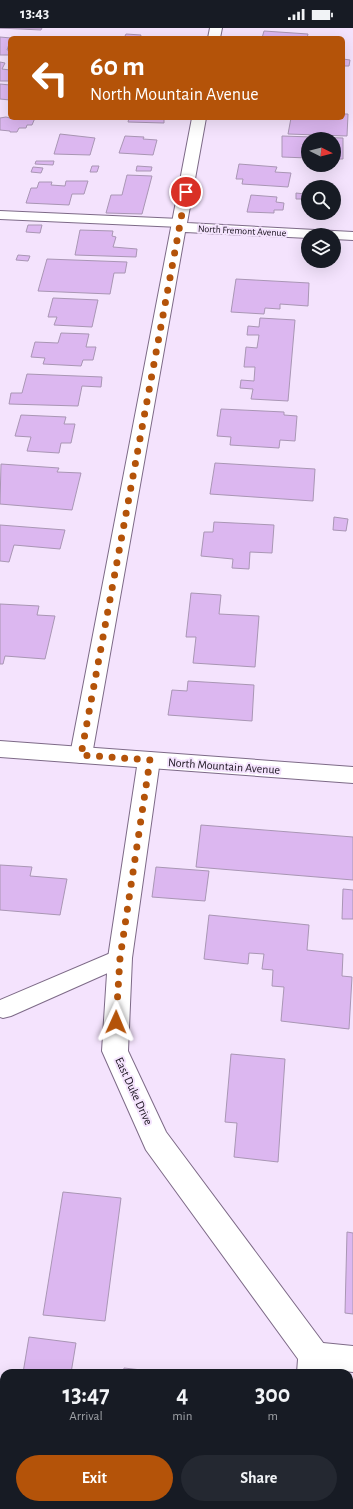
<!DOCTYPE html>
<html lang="en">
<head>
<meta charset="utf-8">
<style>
	:root { --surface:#171b24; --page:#242831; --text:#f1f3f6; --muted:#9ea1a6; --accent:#b45309 }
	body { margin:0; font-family:"Alegreya Sans",sans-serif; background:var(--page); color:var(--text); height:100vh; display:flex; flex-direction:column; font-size:15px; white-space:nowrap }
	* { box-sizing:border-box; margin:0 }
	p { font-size:13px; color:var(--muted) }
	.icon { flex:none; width:22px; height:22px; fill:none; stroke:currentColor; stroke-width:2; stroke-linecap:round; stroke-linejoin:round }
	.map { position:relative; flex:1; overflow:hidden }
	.panel { position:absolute; left:0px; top:1341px; width:353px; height:140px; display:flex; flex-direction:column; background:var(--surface); border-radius:12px 12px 0 0; box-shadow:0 4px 16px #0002 }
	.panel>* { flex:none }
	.banner { position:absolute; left:8px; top:8px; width:337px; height:84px; border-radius:6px; box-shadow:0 4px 16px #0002; background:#b45309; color:#fff; overflow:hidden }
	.needle { width:26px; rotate:96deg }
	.controls { position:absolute; left:301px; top:104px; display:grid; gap:8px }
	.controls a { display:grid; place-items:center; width:40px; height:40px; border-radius:50%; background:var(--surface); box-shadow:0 4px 16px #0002; font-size:20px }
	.pin { position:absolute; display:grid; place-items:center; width:34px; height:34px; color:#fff; margin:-17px; border:2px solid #fff; border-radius:50%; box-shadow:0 1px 4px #0007 }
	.me { position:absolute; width:44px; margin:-22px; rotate:1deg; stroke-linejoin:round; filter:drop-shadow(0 0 3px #0008) }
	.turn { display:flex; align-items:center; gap:14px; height:84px; padding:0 16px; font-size:18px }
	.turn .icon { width:52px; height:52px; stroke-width:2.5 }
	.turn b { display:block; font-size:28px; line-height:34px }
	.eta { display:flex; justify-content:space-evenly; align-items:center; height:68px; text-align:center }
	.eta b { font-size:24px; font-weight:700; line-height:28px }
	.primary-button { display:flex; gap:8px; margin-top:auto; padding:8px 16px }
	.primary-button a { flex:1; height:46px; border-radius:24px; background:var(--accent); color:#fff; font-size:16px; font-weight:700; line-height:46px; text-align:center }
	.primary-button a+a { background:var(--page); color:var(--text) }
	.status { display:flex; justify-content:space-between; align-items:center; height:28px; padding:0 20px; background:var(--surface); direction:ltr }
	.status svg { height:11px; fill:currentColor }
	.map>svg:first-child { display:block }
</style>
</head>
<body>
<div class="status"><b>13:43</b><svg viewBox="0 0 49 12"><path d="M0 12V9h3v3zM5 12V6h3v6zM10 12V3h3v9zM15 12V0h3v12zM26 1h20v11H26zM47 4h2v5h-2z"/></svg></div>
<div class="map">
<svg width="353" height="1481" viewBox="0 0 353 1481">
	<rect width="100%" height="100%" fill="#f4e3fd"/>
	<path fill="#dcb7f0" stroke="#a996b4" d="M0 0H42L41 2Z
		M264 3 308 6 307 10H262Z
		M126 6 141 7 140 10H124Z
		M0 9 11 10 7 22H10V27H0Z
		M343 31 350 32 349 38H343Z
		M0 34 5 35 2 41 10 42V53H0Z
		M0 56 10 57V72L0 71Z
		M343 86H348L347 108 288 106 291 90H343Z
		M6 89 10 90H35L32 97H27L26 100H19L17 104H10V103L0 102V90Z
		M129 90H164V95L128 94Z
		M60 106 95 110 90 127 54 126Z
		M125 108 144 109 143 111 157 112 153 127 119 125Z
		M282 108 343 110V131H334V111H308V130L282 129Z
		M36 133H54L53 137 35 136Z
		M239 136 277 139 275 144 291 145 288 159 242 156 243 151H236Z
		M92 138H99L97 144H90Z
		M137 138 152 139 151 143H136Z
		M33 139 43 140 41 145 31 144Z
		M127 147 152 148 142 186 106 185 111 167H122Z
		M66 153H88L84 166H72L69 177 26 175 31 160H37L39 154H52L51 157 65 158Z
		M296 165 305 166V171H296Z
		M251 167 277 169 276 174 284 175 283 182H274V185L247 184Z
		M28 197H42L40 205 26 204Z
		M80 202 113 203 112 208 116 209 113 219 137 221 136 229 75 227Z
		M18 227 30 228 28 233 16 232Z
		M47 231 127 234 125 245H114L110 266 38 263Z
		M236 251 309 255 308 278 280 276V281L265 280 264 286 231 284Z
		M53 270 98 272 92 299 54 297 57 289H48Z
		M260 290 295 292 288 373 251 371 253 361 240 360 241 352 254 353 255 339H244L246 319 257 320 259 307H247L248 298 259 299Z
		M61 305 89 306 86 319H96L93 332H83L81 338 43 336 45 330 31 329 35 314 58 315Z
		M27 346 102 349 101 359 82 358 78 378 9 376 11 365H22Z
		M221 381 284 384V387L297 388 295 413 280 412 279 420 230 417 231 409 217 408Z
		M21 387 66 389 64 396H75L71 415H61L59 425 27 423 31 409 15 408Z
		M215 435 315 441 313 473 210 466Z
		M1 436 59 440 57 444 81 445 72 482 0 476Z
		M334 489 348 491 346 503 333 502Z
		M214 494 274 497 272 525 250 524 249 541 232 540 233 531 201 528 204 504H213Z
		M0 497 65 502 60 521 14 517 9 534 0 533Z
		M191 565 221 567 219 586 259 588 255 639 193 635 196 609H186Z
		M0 576 39 578 37 587 55 588 45 631 5 628 3 636H0Z
		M188 653 254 657 252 693 168 687 172 662 187 663Z
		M201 797 353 809V852L196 839Z
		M0 837 32 839 30 848 67 851 60 887 0 882Z
		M156 839 209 843 205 873 152 869Z
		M343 861 353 862V891H342Z
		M209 887 309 897 307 922 343 926 342 948 352 949 349 1001 281 993 284 959 272 958 273 942 262 941 264 926 249 925 248 936 204 931Z
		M231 1026 285 1031 278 1134 234 1129 237 1095 225 1094Z
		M63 1164 121 1170 105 1293 43 1287Z
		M347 1204 353 1205V1286L345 1285Z
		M29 1309 76 1315 71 1345H23Z
		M124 1340 168 1345H123Z
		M111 1477H208V1481H110Z"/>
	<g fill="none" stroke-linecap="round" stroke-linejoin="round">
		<defs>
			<path id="service" d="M0 183 180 191 186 195 180 199 0 191Z
				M120 921 128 924 131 930 128 936 11 988 3 990 0 989V972Z
				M313 1314 353 1318V1344L313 1340 304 1336 300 1327 304 1318Z"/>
			<path id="minor" d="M210 0H222L220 10H208Z
				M192 90H206L187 195 353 204V212L334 211V207H308V210L185 204 92 727 89 733 81 735 73 733 70 727Z
				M149 724 157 726 160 732 132 930 128 1023 166 1104 324 1316 328 1327 327 1345H297L298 1331 146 1122 102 1023 108 930 138 732 141 726Z
				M291 1477H323V1481H291Z"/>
			<path id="tertiary" d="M0 713 353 739V755L0 729Z"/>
		</defs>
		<use href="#service" stroke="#7d6a87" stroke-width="2"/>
		<use href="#minor" stroke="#7d6a87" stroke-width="2"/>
		<use href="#tertiary" stroke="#7d6a87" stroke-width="2"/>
		<use href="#service" fill="#fff" fill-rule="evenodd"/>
		<use href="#minor" fill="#fff" fill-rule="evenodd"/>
		<use href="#tertiary" fill="#fff" fill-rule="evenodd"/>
	</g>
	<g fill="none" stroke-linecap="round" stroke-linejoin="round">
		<path stroke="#b45309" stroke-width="7" stroke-dasharray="0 12.6" d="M116 994 120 930 150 732 81 727 186 164"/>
	</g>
	<g text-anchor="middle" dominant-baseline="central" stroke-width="4" stroke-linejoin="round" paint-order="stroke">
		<g font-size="10" fill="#19121d" stroke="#f4e3fd">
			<text transform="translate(242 203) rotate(3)">North Fremont Avenue</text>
		</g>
		<g font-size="12" fill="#19121d" stroke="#f4e3fd">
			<text transform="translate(224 738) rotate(4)">North Mountain Avenue</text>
			<text transform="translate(134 1063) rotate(65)">East Duke Drive</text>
		</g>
	</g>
</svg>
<div class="controls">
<a><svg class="needle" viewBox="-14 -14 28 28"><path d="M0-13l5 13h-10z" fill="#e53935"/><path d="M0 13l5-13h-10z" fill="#9ea1a6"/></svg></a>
<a><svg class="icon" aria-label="search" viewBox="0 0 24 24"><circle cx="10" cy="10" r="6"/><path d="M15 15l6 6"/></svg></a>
<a><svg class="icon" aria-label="layers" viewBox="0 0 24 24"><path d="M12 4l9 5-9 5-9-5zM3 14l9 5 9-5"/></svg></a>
</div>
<div class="pin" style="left:186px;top:164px;background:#d93025"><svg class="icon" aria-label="arrive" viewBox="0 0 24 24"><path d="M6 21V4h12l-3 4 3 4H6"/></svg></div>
<svg class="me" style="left:116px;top:994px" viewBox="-20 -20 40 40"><path d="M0-17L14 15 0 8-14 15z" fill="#b45309" stroke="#fff" stroke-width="4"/></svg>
<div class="banner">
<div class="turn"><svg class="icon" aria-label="left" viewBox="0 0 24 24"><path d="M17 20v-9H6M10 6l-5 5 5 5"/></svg><div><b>60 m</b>North Mountain Avenue</div></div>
</div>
<section class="panel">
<div class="eta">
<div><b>13:47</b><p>Arrival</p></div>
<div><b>4</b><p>min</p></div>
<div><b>300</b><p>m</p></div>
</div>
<div class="primary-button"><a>Exit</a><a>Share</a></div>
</section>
</div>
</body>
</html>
